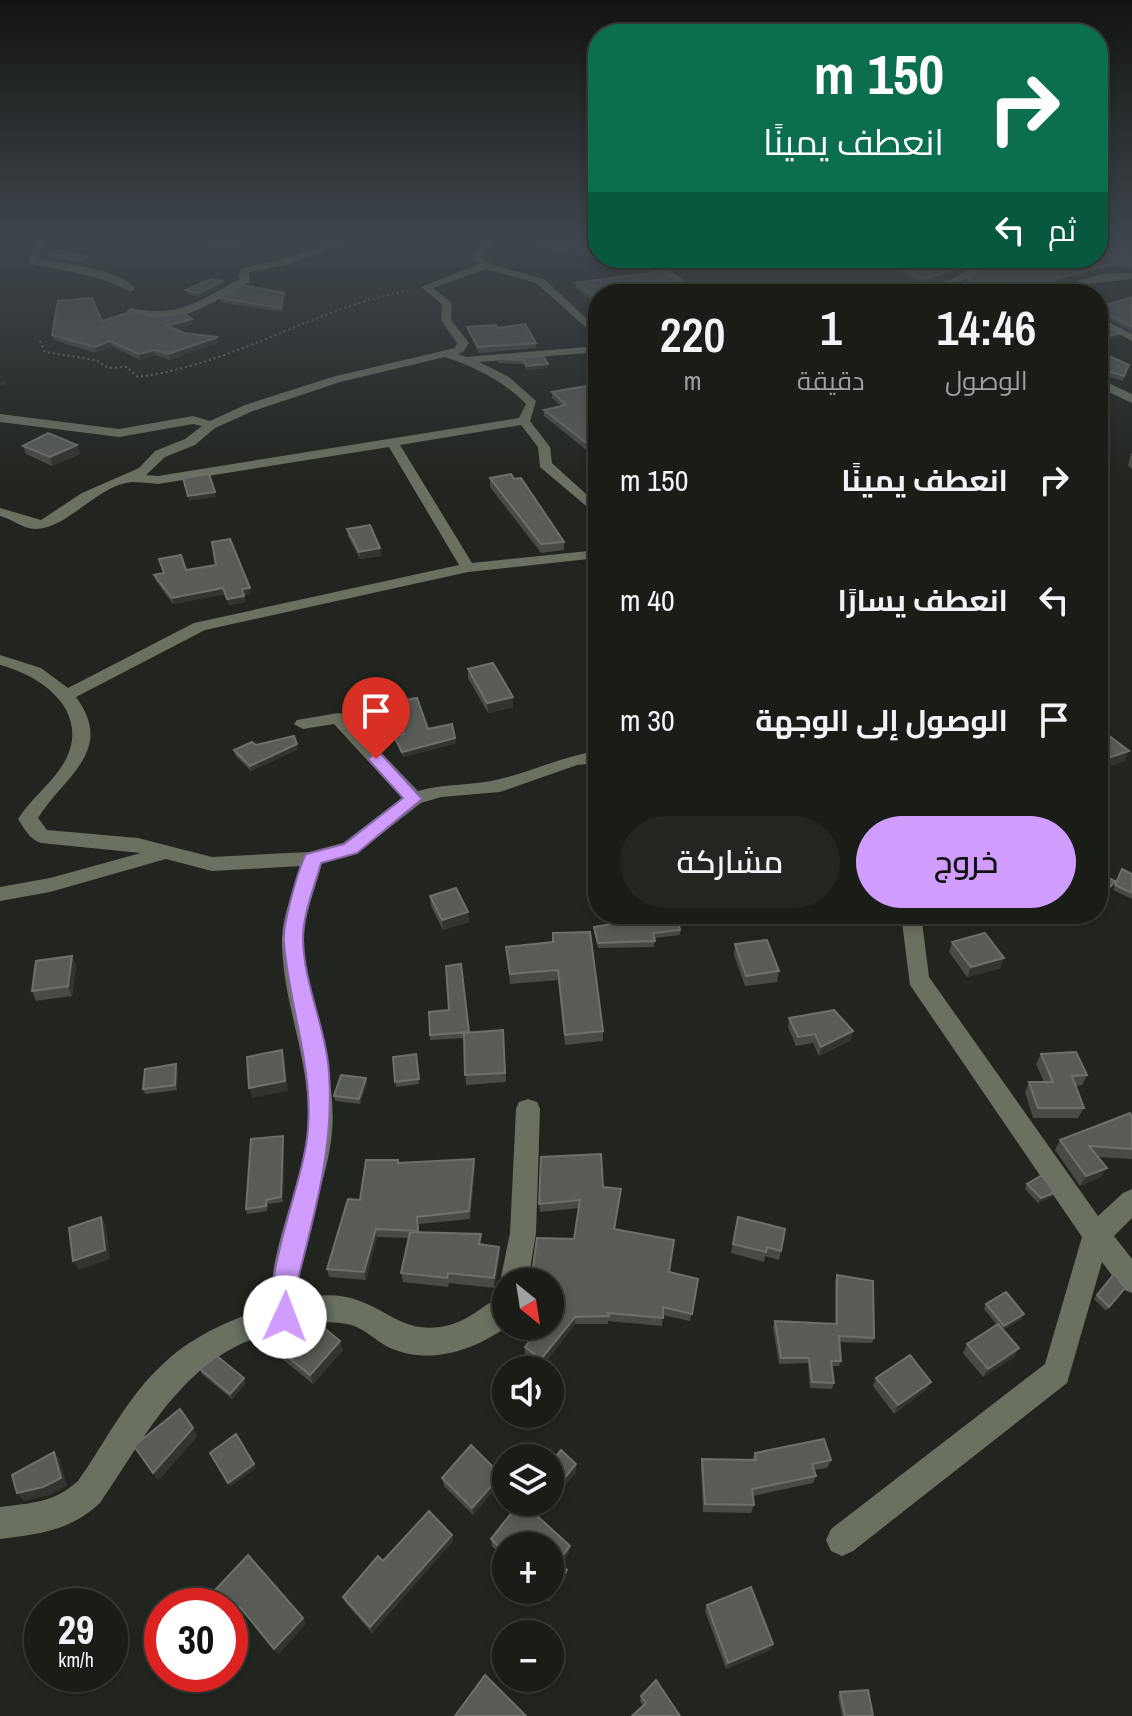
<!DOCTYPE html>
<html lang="ar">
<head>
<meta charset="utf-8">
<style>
	:root { --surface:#1a1c17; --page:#232520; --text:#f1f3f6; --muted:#9fa1a1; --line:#383a36; --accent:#d09dfe }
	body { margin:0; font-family:"Archivo Narrow",Cairo,sans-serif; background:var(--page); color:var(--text); direction:rtl; height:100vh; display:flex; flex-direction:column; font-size:30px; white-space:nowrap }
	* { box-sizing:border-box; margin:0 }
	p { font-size:26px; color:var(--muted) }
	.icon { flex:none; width:44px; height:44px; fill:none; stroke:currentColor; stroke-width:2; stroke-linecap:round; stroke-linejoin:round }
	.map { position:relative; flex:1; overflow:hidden; direction:ltr }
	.sheet { position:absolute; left:588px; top:284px; width:520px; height:640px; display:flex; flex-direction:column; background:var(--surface); border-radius:32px; box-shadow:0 4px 12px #0003,0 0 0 2px var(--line); direction:rtl }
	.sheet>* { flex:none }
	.banner { position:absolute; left:588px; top:24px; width:520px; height:244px; border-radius:32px; box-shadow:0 4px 12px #0003,0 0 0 2px var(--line); direction:rtl; background:#0b6e4f; color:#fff; overflow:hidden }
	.needle { width:52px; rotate:150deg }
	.fabs { position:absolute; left:492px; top:1268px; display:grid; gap:16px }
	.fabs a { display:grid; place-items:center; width:72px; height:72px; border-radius:50%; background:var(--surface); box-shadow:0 4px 12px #0003,0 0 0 2px var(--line); font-size:40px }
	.speed { position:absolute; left:24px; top:1588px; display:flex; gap:16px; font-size:40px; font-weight:700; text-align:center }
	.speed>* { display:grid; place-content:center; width:104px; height:104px; border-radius:50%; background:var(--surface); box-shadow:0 4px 12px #0003,0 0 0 2px var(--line); line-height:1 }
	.speed small { font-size:20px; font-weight:400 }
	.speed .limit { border:12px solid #d22; background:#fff; color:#111 }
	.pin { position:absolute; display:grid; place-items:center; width:68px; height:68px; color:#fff; margin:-82px -34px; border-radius:50% 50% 50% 0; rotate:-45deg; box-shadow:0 0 8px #0007 }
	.pin .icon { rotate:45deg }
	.me { position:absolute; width:88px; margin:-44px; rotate:2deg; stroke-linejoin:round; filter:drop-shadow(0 0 6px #0008) }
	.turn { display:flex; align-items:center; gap:28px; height:168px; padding:0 32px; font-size:36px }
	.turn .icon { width:104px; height:104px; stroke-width:2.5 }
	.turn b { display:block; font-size:56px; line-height:68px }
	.then { display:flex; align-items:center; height:76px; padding:0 32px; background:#0003; gap:16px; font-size:30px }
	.eta { display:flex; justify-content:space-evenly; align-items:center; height:136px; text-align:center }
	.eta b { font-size:48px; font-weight:600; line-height:56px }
	.action { display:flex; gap:16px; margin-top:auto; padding:16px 32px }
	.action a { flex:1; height:92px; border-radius:48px; background:var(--accent); color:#111; font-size:32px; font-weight:600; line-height:92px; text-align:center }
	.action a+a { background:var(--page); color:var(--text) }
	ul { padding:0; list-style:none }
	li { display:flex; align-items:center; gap:24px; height:120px; padding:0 32px }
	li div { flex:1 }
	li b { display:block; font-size:30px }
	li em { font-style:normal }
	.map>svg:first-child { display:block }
</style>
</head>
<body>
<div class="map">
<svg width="1132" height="1716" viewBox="0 0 1132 1716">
	<rect width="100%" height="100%" fill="#22251f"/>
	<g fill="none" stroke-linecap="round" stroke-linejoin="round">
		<path stroke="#727570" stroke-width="2" stroke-dasharray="2 3" stroke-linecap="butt" d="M40 341 45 352 96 360 108 368 127 367 138 377C236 364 318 306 412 290"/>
		<path fill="#6a7161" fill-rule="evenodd" d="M40 239H49L37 259C60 263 123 269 135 289L130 292C100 274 63 271 28 263Z
			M343 239H355L286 265 249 272 250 282C214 301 167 336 126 311L131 308C179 319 200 300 240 279L238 275 242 268 281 260Z
			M489 239H499L480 256 493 265 544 279 598 329V338L536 283 486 269 433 288 452 303 451 320 469 343 463 352 458 354 466 357 598 346V352L479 362 509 377 536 401 530 421 550 447 552 463 598 505V516L540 467 538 447 521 425 400 445 472 563 598 550V558L468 572 205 630 76 697C116 751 63 777 38 818L47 830 138 838 212 857 309 852 343 843 402 798 334 724 303 729 294 724 297 720 338 713 344 714 418 791C445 783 473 786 500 779 534 771 563 756 598 751V763L577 765 500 792 441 797 421 803 357 853 322 862C316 888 304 913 304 939 304 1004 338 1066 332 1132 327 1188 297 1241 298 1298 319 1295 339 1293 360 1301 389 1312 406 1332 440 1327 470 1323 481 1304 506 1295L508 1326C473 1351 428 1366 388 1347 375 1340 365 1329 351 1325 324 1318 309 1326 285 1330 189 1347 150 1430 100 1503 70 1531 39 1534 0 1539V1507C31 1503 54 1503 78 1481 105 1443 127 1397 162 1365 191 1336 232 1319 271 1306 269 1246 301 1191 307 1132 314 1066 281 1003 282 938 283 913 294 890 301 866L212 871 166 859 50 892 0 901V887L50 878 141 853 41 843C30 840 24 828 18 819 31 798 53 783 65 761 91 712 43 676 0 665V655L41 668 68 688 194 623 459 565 389 447 158 484C150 483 141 482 132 482 97 485 68 529 35 529 24 529 12 519 0 516V508L41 520 82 493 139 468 155 451 185 439 202 426 193 424 119 437 0 422V414L119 429 193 416 210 421 245 405 332 377 455 348 457 343 441 320 442 304 421 287 480 264 469 256ZM445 357C475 367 504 381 526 404L519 418 158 476 146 475 165 457 195 445 215 428 253 411 340 382Z
			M1098 239H1115L1098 244Z
			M1125 239H1132V243Z
			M644 258H655L701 294H690Z
			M1013 258H1031L980 271 960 282 974 290V294H966L952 285 915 294 879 290 849 294 879 284 915 288 950 280 974 267Z
			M1132 273V279L1086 284 1091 294H1072L1080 290 1076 281 1102 274Z
			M1098 316 1132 334V341L1098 323Z
			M1098 378 1132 394V403L1098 387Z
			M901 914H921L929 977 1098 1216 1123 1193 1132 1189V1218L1114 1236 1132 1259V1293L1122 1289 1102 1262 1067 1383 853 1551 842 1556 831 1551 826 1540 831 1529 1045 1364 1082 1237 910 985Z
			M528 1099 537 1102 540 1109 536 1233 528 1282H506V1292L500 1282 510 1233 516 1109 519 1102Z"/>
	</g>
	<path fill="#484b45" d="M529 239H598L630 261 602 266 576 253 558 255Z
		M1111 240 1132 241V270L1115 267 1055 283 1070 294H949L942 291V286L965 292 975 293 976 290 966 282 967 278 1110 242Z
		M47 254 87 257 88 261 81 263 48 258Z
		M757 258H813L783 268Z
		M851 258H998L924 283 878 262 861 264Z
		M674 280 673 285 668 292 598 294V305L576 288V283Z
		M223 285 200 297 187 294 186 290Z
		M284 293 282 312 220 302V298Z
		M1132 297V332L1098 314V308Z
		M102 321 193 324 175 330 184 333 219 342 170 360 155 355 140 360 112 346 96 353 54 340 52 335Z
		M467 327 498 328 536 343V348L479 353 468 332Z
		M1098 351 1129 365 1123 381 1098 373Z
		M543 356 548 364V368L527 370 524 364 498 363V359Z
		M598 384V449L589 452 544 416V410L561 406 552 398V392Z
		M77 445 80 454 52 466 26 454 23 446Z
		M1131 453H1132V469L1128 466Z
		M490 478 514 479 564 542V550L541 553 490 487Z
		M347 529 380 548 381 556 360 559 348 536Z
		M186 570 251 594 244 595 245 602 229 605 225 594 173 604 156 581 154 575Z
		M468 669 513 697V707L488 713 468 678Z
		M394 702 428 729 455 738 456 743 403 757 395 741 394 736 403 734Z
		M1098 738 1125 761 1101 769 1098 767Z
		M256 745 298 749 251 771 235 755 234 750Z
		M1122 869 1132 874V899L1113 890Z
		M430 896 468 912 469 922 443 930 431 906Z
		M654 914H676L680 930V935L654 938V947L598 948 594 932V927L654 916Z
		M553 942 603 1031V1041L565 1045 558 980 510 984 506 947Z
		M952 942 1001 968 967 977 949 952Z
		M735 944 779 971 777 982 745 986 734 955Z
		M72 956 76 966 72 996 36 1001 32 991Z
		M789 1018 853 1031 851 1040 819 1056 813 1043 796 1046 788 1027Z
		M503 1030 506 1082 466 1085 464 1038 430 1040V1035Z
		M416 1054 419 1084 396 1087 393 1057Z
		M1041 1054 1087 1075 1082 1085 1075 1086 1084 1108 1078 1118H1033L1025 1092 1029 1082H1044L1036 1064Z
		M178 1069 177 1090 145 1094 143 1089Z
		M366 1078 367 1083 360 1104 335 1101 334 1096Z
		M1132 1118V1159L1098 1157 1101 1177 1080 1186 1055 1150 1060 1140Z
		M283 1136 284 1140 283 1202 268 1204 267 1211 247 1214 246 1209Z
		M399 1163 475 1167 470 1219 419 1224V1232L482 1245 500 1256 494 1288 449 1283 448 1287 403 1282 401 1273 409 1238 377 1237 366 1280 329 1277 327 1269 360 1200Z
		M1027 1184 1054 1193 1051 1197 1038 1203 1025 1189Z
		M603 1187 621 1189 615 1229 669 1272 698 1279 690 1321 663 1315 662 1326 608 1321V1324H575L542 1367 525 1354V1347L550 1326V1282L574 1239 579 1208 540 1212 539 1204Z
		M738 1217 781 1251 779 1260 765 1256 764 1262 731 1253Z
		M837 1275 874 1338 872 1343 839 1342 841 1361 839 1366H832L834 1383 832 1389 810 1388 808 1363 779 1364 773 1327 775 1321 835 1324V1281Z
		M1125 1288 1106 1311 1094 1299 1097 1295Z
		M986 1304 1022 1319 1003 1330 1014 1357 983 1377 963 1353 967 1344 997 1325 984 1309Z
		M278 1349 343 1350 313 1384 281 1358Z
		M200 1369 246 1383 232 1399 202 1374Z
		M876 1378 926 1390 894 1414 873 1386Z
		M755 1453 831 1460 827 1468 814 1470 816 1476 813 1483 753 1496 754 1505 751 1513 703 1512 701 1467 702 1459 752 1460Z
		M576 1464V1472L539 1517 569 1553 561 1564 567 1570V1577L549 1602 537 1590H550L506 1546V1560L492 1546 491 1539Z
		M501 1475V1482L473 1515 444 1486 442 1478Z
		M452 1535 453 1541 372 1633 345 1602 343 1597 383 1561Z
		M707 1605 771 1650 726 1669 705 1611Z
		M840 1692 873 1716H842L838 1695Z
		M641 1696 680 1716 643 1706 640 1701Z"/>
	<path fill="#32352f" d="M265 239V243L213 249 212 245Z
		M576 248V253L558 255V251Z
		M87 257 88 261 81 263 80 260Z
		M622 258H630V261L602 266V262Z
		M802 258H813L783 268V264Z
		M879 258 878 262 861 264V260Z
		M988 258H998L924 283 925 279Z
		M1117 263 1115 267 1050 284 1052 280Z
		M674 280 673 285 667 294 666 291Z
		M222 281 223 285 200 297 199 293Z
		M192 319 193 324 168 332 167 326Z
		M1120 333 1119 338 1098 343V339Z
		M218 337 219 342 170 360 168 354Z
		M110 341 112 346 96 353 95 347Z
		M154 350 155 355 140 360 139 354Z
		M548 364V368L527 370V366Z
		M5 380 7 384 0 386V382Z
		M598 443V449L589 452V445Z
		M77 445 80 454 52 466 50 457Z
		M215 492 216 497 189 501 188 496Z
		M380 548 381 556 360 559 359 552Z
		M223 588 225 594 173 604 172 598Z
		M250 588 251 594 243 595 242 589Z
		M244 596 245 602 229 605 227 599Z
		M513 697V707L488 713 487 703Z
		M455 738 456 743 403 757 402 752Z
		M297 744 298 749 251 771 250 766Z
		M1129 751 1125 761 1101 769 1105 759Z
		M1115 881 1113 886 1098 902V900Z
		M468 912 469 922 443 930 442 920Z
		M72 956 76 966 72 996 68 986Z
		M1004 958 1001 968 967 977 971 967Z
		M853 1031 851 1040 819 1056 821 1047Z
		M282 1050 285 1060 288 1091 252 1098 249 1088Z
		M176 1064 178 1069 177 1090 175 1085Z
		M366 1078 367 1083 360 1104 359 1099Z
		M283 1136 284 1140 283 1202 281 1197Z
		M474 1159 475 1167 470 1219 469 1211Z
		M1107 1168 1101 1177 1080 1186 1086 1176Z
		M1054 1193 1051 1197 1038 1203 1041 1198Z
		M101 1217 106 1226 110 1259 79 1270 73 1261Z
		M376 1229 377 1237 366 1280 364 1272Z
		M499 1247 500 1256 494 1288V1278Z
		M1024 1314 1022 1319 1002 1331 1004 1326Z
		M575 1317V1324L542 1367 541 1359Z
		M340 1341 343 1350 313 1384 310 1375Z
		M1019 1348 1014 1357 983 1377 988 1369Z
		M244 1378 246 1383 232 1399 230 1394Z
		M931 1382 926 1390 894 1414 898 1405Z
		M193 1428 198 1436 158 1481 153 1473Z
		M54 1452 60 1460 67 1486 50 1495 24 1501 17 1493Z
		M254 1464 256 1468 230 1487 228 1483Z
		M576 1464V1472L536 1521 535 1514 545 1502H550V1496Z
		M501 1475V1482L473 1515 472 1508Z
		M452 1535 453 1541 372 1633 370 1627Z
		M570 1546 569 1553 558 1568V1562Z
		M567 1570V1577L549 1602V1595Z
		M240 1607 245 1613 230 1629V1617Z
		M303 1618 306 1624 278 1655 274 1649Z
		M773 1644 771 1650 726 1669 728 1663Z"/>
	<path fill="#585b56" stroke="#6d706b" stroke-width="2" d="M209 239H265L212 245Z
		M536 239H598V258H622L602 262 576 248 558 251Z
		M1114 239H1128L1132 241V266L1117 263 1052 280 1070 294H959L942 286 952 284 965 292 975 293 978 286 967 278 982 270 1037 258H1098V245L1115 241 1111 240Z
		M57 250 87 257 80 260 47 254Z
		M768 258H802L783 264Z
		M858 258H879L861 260Z
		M879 258H988L925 279Z
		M662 271 674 280 666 291 671 294H598V300L576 283Z
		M211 279 222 281 199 293 186 290Z
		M243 285 284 293 281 308 220 298Z
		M1132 297V327L1099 309 1098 320V308Z
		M92 298 102 321 131 312 156 317 182 313 192 319 167 326 184 333 218 337 168 354 154 350 139 354 110 341 95 347 52 335 58 301Z
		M1098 321 1120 333 1098 339Z
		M525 324 536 343 478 347 467 327 496 325 498 328Z
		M1098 351 1129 365 1124 376 1098 368Z
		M543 356 548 364 527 366 523 360 498 359Z
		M598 384V443L589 445 544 410 566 405 552 392Z
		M48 433 77 445 50 457 23 446Z
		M209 474 215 492 188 496 183 478Z
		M511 474 514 479 521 478 564 542 541 544 490 478Z
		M370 525 380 548 359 552 347 529Z
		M230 539 250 588 242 589 244 596 227 599 223 588 172 598 154 575 164 573 159 559 181 555 186 570 216 565 212 542Z
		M493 663 513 697 487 703 468 669Z
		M417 698 428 729 452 724 455 738 402 752 394 736 404 734 394 702Z
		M1108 735 1129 751 1105 759 1098 754V738Z
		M294 736 297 744 250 766 234 750 252 742 256 745Z
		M1122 869 1132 874V893L1115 885Z
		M1098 873 1115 881 1098 900Z
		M456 888 468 912 442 920 430 896Z
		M655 914H676L680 930 653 933 655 941 598 943 594 927 655 916Z
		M590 932 603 1031 565 1035 558 970 510 974 506 947 553 942V933Z
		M985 933 1004 958 971 967 952 942Z
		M767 940 779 971 746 976 735 944Z
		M72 956 68 986 32 991 36 961Z
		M461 964 469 1032 430 1035 429 1012 449 1010 446 966Z
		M834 1010 853 1031 821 1047 815 1034 798 1037 789 1018Z
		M503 1030 505 1073 465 1075 464 1033Z
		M282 1050 285 1081 249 1088 247 1057Z
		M1076 1052 1087 1075 1072 1076 1084 1108H1038L1029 1082H1053L1041 1054Z
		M416 1054 419 1079 395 1082 393 1057Z
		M176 1064 175 1085 143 1089 145 1069Z
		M341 1075 366 1078 359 1099 334 1096Z
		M1130 1113 1132 1118V1149L1089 1146 1107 1168 1086 1176 1060 1140Z
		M283 1136 281 1197 266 1200V1206L246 1209 251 1139Z
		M601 1154 603 1187 621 1189 614 1229 674 1240 669 1272 698 1279 692 1314 663 1307V1318L608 1313 609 1316 575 1317 541 1359 525 1347 541 1326H550V1315L552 1312H550V1282H531L537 1238 574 1239 580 1200 539 1204 541 1157Z
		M474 1159 469 1211 417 1217 418 1231 376 1229 364 1272 327 1269 348 1199 360 1200 366 1160H398V1163Z
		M1042 1175 1054 1193 1041 1198 1027 1184Z
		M101 1217 105 1250 73 1261 69 1228Z
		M738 1217 785 1229 781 1251 767 1247 766 1252 733 1244Z
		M410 1232 481 1234 479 1244 499 1247 494 1278 448 1273 447 1278 401 1273Z
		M1114 1274 1125 1288 1109 1307 1097 1295Z
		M837 1275 873 1281 874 1338 839 1336 841 1361H831L834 1383 812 1382 809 1358H781L775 1321 837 1324Z
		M1006 1292 1024 1314 1004 1326 986 1304Z
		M312 1318 340 1341 310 1375 278 1349 305 1319Z
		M998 1324 1019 1348 988 1369 967 1344Z
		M910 1355 931 1382 898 1405 876 1378Z
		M217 1356 244 1378 230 1394 200 1369Z
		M180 1409 193 1428 153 1473 134 1446Z
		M236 1434 254 1464 228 1483 210 1453Z
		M824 1439 831 1460 812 1464 816 1476 752 1489 754 1505 705 1504 702 1459 756 1460 755 1453Z
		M471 1445 501 1475 472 1508 442 1478Z
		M561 1450 576 1464 550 1496V1464Z
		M54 1452 61 1478 43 1487 17 1493 12 1475Z
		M520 1502H545L535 1514 570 1546 558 1562 567 1570 549 1595 544 1590H550V1546H506V1554L491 1539Z
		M429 1511 452 1535 370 1627 343 1597 378 1556 383 1561Z
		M248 1555 303 1618 274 1649 240 1607 230 1617V1606H200Z
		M751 1587 773 1644 728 1663 707 1605Z
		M485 1675 526 1716H455Z
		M656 1680 680 1716H632L646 1703 641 1696Z
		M868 1690 873 1716H845L840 1692Z"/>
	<linearGradient id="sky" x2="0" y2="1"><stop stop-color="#131411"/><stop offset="0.5" stop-color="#3e464d"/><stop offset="1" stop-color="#3e464d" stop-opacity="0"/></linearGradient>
	<rect width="1132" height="479" fill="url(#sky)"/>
	<path fill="#d09dfe" stroke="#8766a5" stroke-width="2" d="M376 753 382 755 422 799 357 853 321 863C315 886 302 916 303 940 304 985 326 1028 329 1073 334 1142 317 1205 300 1271 295 1289 300 1310 294 1325L285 1329 276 1325C258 1283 305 1181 308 1129 313 1065 289 1006 284 942 282 926 298 869 306 854L344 844 403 798 368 759Z"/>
</svg>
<div class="fabs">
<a><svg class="needle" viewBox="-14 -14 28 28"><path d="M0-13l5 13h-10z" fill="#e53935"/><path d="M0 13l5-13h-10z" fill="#9fa1a1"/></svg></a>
<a><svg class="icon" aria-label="sound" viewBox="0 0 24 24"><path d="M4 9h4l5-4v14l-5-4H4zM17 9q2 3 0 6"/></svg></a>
<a><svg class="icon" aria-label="layers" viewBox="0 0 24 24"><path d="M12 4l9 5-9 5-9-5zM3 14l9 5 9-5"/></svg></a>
<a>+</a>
<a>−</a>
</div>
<div class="speed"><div>29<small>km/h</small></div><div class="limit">30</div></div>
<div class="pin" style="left:376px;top:759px;background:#d93025"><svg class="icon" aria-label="arrive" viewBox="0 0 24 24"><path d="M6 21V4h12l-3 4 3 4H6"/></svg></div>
<svg class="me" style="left:285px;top:1317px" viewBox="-20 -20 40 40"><circle r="19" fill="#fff"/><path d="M0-13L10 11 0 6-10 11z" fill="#d09dfe"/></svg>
<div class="banner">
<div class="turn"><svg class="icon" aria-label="right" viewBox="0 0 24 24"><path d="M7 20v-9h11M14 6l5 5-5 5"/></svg><div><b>150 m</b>انعطف يمينًا</div></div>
<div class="then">ثم<svg class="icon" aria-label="left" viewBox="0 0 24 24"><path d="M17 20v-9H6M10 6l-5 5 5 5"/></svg></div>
</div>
<section class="sheet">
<div class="eta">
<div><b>14:46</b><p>الوصول</p></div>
<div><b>1</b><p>دقيقة</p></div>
<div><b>220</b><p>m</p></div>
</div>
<ul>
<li><svg class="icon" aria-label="right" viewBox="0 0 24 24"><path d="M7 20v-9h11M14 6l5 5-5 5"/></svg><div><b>انعطف يمينًا</b></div><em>150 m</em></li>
<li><svg class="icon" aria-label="left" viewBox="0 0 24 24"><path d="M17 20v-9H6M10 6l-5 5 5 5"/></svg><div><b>انعطف يسارًا</b></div><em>40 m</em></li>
<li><svg class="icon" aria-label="arrive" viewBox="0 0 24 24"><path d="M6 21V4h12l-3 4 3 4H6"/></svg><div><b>الوصول إلى الوجهة</b></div><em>30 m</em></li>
</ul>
<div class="action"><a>خروج</a><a>مشاركة</a></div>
</section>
</div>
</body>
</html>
